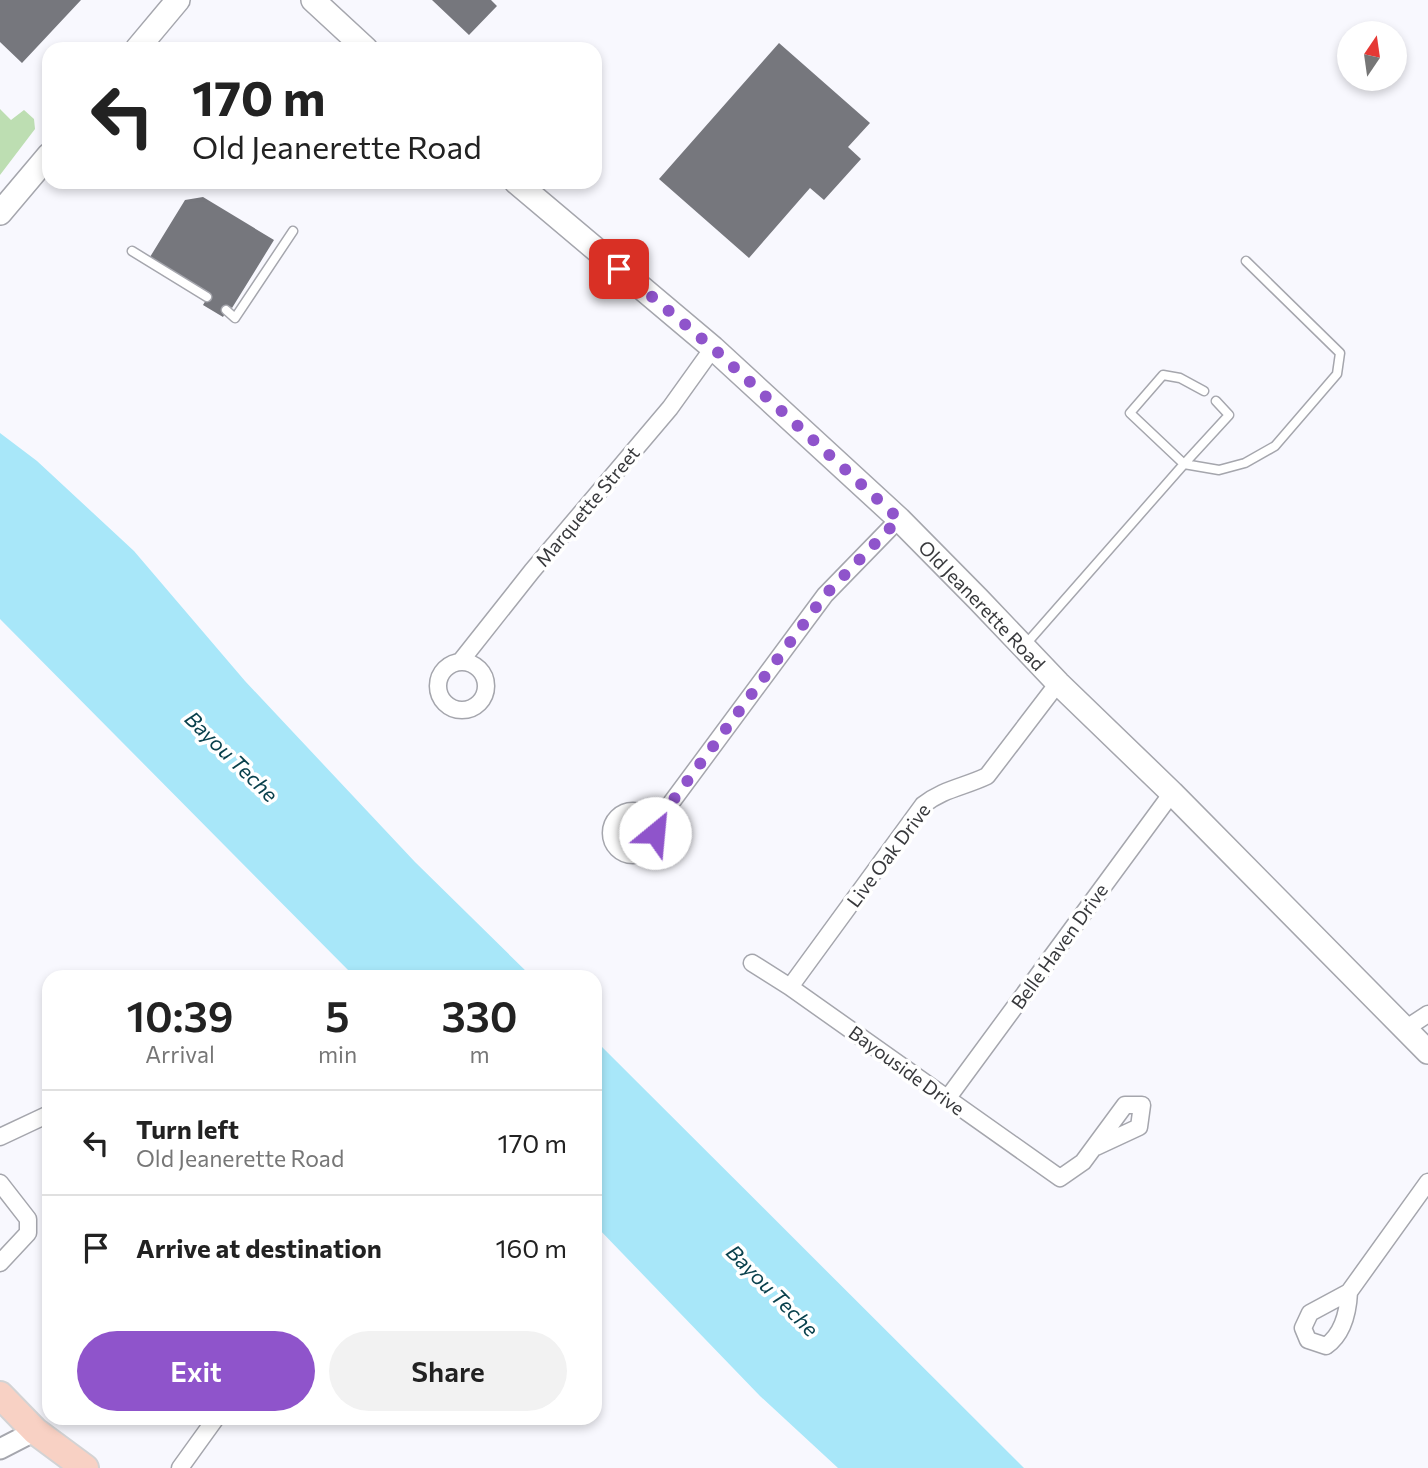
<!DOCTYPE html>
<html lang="en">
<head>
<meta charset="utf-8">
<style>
	:root { --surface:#fff; --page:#f2f2f2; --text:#222; --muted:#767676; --line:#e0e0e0; --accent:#8f54cb }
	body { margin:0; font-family:Commissioner,sans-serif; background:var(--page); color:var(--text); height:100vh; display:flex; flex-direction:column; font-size:26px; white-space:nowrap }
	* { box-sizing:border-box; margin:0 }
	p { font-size:23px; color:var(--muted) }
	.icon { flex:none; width:38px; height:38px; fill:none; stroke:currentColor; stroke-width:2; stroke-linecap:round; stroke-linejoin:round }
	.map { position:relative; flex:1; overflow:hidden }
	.sheet { position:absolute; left:42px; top:970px; width:560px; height:455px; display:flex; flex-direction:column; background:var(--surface); border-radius:21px; box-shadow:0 4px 10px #0003 }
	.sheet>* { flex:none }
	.hud { position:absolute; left:42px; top:42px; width:560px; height:147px; border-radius:21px; box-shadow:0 4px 10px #0003; background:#fff; color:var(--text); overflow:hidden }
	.needle { width:46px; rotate:13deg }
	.tools { position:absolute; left:1337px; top:21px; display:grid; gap:14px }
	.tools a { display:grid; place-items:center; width:70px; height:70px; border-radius:50%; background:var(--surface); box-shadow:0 4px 10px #0003; font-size:35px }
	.pin { position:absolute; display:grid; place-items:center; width:60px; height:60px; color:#fff; margin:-30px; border-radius:14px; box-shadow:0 4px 10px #0006 }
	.me { position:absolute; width:77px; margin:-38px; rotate:28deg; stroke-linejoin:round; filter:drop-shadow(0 0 5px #0008) }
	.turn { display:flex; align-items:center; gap:24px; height:147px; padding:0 35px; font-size:32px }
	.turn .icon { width:91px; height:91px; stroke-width:2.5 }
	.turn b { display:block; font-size:49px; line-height:60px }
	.eta { display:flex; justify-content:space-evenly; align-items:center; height:119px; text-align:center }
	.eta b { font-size:42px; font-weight:600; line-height:49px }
	.action { display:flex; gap:14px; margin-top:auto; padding:14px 35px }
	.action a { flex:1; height:80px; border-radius:42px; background:var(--accent); color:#fff; font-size:28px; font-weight:600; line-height:80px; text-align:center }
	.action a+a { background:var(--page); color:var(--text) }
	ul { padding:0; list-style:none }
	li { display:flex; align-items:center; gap:21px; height:105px; padding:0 35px; border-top:2px solid var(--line) }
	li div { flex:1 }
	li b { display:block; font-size:26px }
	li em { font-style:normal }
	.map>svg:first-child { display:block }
</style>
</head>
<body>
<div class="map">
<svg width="1428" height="1468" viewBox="0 0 1428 1468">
	<rect width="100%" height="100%" fill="#f8f8fe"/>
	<path fill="#bddeb2" d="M0 109 11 120 24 110 34 119 35 129 0 175Z"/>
	<path fill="#a8e7f9" d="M0 433 37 461 134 551 245 681 415 862 531 976H354L0 619Z
		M595 1040 1024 1468H838L760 1396 595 1225Z"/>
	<path fill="#76777d" d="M0 0H81L22 63 0 42Z
		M432 0H491L497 6 469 35Z
		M779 43 870 123 848 147 861 159 824 200 810 188 749 258 659 179Z
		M203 197 274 240 232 308 229 306 223 317 203 305 210 293 150 257 185 200Z"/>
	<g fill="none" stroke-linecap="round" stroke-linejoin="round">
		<defs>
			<path id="service" d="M132 251 207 297
				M226 310 235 318 293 231
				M1204 391 1180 378 1163 375 1130 413 1184 464 1229 415 1216 401
				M1026 644 1184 464 1219 470 1245 463 1275 446 1337 374 1340 353 1246 261"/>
			<path id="minor" d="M460 662 532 571 670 408 713 348
				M438 686a24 24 0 1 1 48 0a24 24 0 1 1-48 0Z
				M611 833a22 22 0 1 1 44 0a22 22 0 1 1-44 0Z
				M654 826 825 595 899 519
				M752 963 790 987 1060 1178 1083 1162 1125 1105H1142L1139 1127 1096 1147
				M790 987 923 805C943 789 964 787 987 776L1058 683
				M1405 1029 1428 1014
				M947 1099 1172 793
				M0 1137 49 1114
				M0 1183 28 1219V1233L0 1263
				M1349 1292C1348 1313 1343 1334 1326 1346L1308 1340 1303 1328 1310 1313 1349 1292 1428 1182
				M180 1468 216 1418"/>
			<path id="tertiary" d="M0 1449 35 1431"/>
			<g id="secondary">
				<path d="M313 0 366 49"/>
				<path d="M137 49 178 0"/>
				<path id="s1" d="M516 182 713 348 899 519 978 599 1058 683 1172 793 1428 1052"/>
				<path d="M0 213 49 155"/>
			</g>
			<path id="primary" d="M0 1395 35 1431 85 1468"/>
		</defs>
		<use href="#service" stroke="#a5a6ad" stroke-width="11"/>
		<use href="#minor" stroke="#a5a6ad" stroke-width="19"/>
		<use href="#tertiary" stroke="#a5a6ad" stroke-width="23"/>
		<use href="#secondary" stroke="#a5a6ad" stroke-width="26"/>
		<use href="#primary" stroke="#d3d3d4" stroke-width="30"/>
		<use href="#service" stroke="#fff" stroke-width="8"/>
		<use href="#minor" stroke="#fff" stroke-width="16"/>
		<use href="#tertiary" stroke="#fff" stroke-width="19"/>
		<use href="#secondary" stroke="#fff" stroke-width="23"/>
		<use href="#primary" stroke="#f8d1c4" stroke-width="26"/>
	</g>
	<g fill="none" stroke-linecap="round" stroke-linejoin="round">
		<path stroke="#8f54cb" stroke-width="12" stroke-dasharray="0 21.6" d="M619 269 713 348 899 519 825 595 654 826 655 833"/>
	</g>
	<g text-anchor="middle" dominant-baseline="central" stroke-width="7" stroke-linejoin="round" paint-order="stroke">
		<g font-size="19" fill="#38393c" stroke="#fff">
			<text transform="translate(587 506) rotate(-50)">Marquette Street</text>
			<text stroke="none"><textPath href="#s1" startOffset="630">Old Jeanerette Road</textPath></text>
			<text transform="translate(888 855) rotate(-53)">Live Oak Drive</text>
			<text transform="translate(1059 946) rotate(-54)">Belle Haven Drive</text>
			<text transform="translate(907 1070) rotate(36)">Bayouside Drive</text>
		</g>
		<g font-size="21" font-style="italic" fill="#08404c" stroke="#fff">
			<text transform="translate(232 756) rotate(44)">Bayou Teche</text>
			<text transform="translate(773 1290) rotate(45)">Bayou Teche</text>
		</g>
	</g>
</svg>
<div class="tools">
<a><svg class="needle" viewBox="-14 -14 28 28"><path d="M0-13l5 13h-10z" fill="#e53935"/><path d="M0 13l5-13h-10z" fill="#767676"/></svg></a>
</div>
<div class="pin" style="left:619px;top:269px;background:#d93025"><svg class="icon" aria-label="arrive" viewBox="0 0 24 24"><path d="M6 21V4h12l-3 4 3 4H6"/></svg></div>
<svg class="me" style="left:655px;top:833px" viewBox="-20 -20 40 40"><circle r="19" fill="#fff"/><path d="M0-13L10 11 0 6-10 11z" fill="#8f54cb"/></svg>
<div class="hud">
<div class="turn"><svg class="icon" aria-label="left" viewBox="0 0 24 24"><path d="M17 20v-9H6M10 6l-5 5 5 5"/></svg><div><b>170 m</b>Old Jeanerette Road</div></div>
</div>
<section class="sheet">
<div class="eta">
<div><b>10:39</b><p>Arrival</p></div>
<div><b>5</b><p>min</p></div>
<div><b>330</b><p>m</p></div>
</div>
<ul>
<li><svg class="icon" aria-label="left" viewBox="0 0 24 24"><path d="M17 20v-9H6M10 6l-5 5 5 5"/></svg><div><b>Turn left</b><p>Old Jeanerette Road</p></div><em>170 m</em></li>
<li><svg class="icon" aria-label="arrive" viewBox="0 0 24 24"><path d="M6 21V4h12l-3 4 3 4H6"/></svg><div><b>Arrive at destination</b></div><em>160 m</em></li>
</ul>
<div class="action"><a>Exit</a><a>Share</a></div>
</section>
</div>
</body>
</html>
